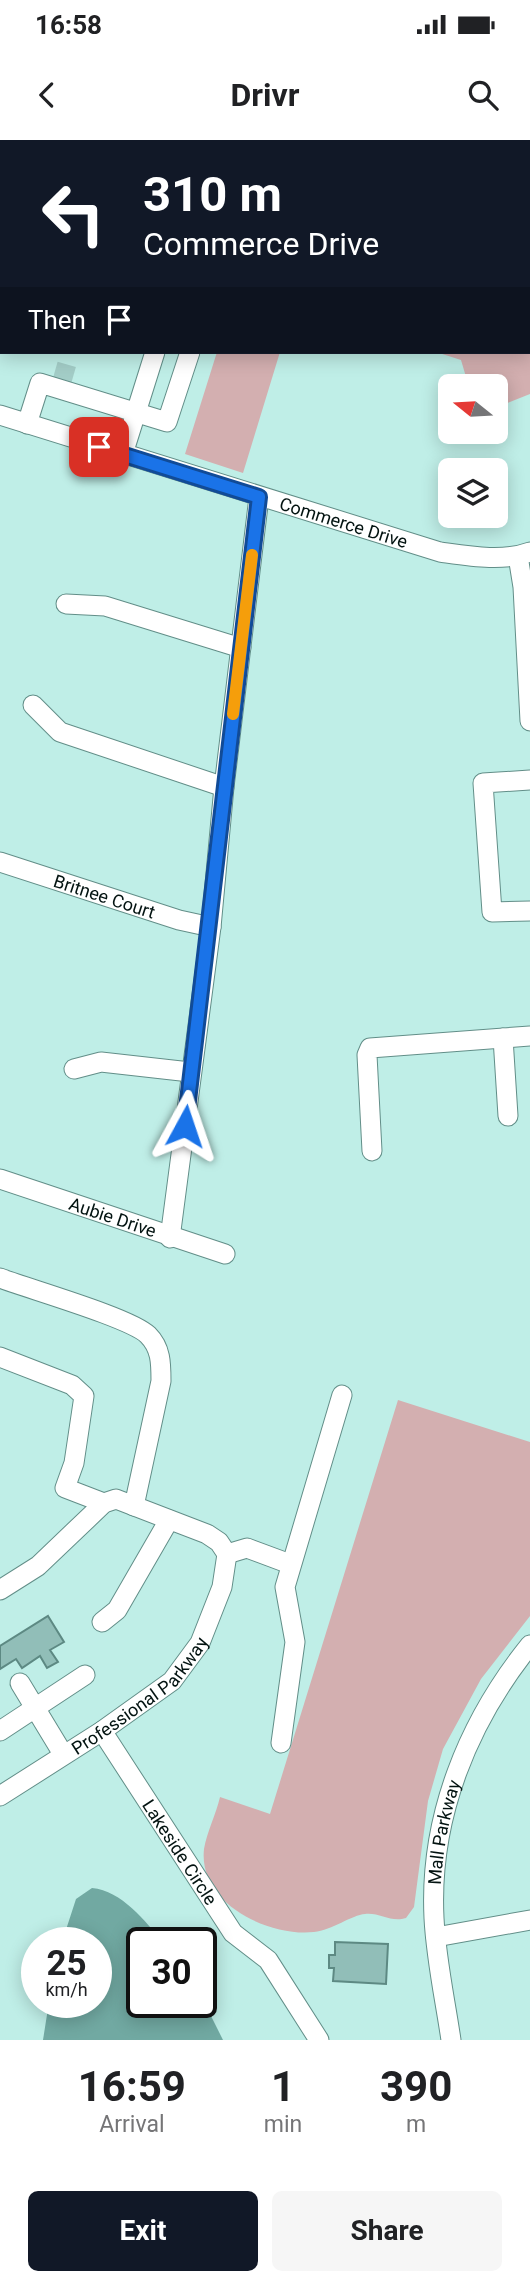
<!DOCTYPE html>
<html lang="en">
<head>
<meta charset="utf-8">
<style>
	:root { --surface:#fff; --page:#f6f6f6; --text:#202124; --muted:#757577; --accent:#111827 }
	body { margin:0; font-family:Roboto,sans-serif; background:var(--page); color:var(--text); height:100vh; display:flex; flex-direction:column; font-size:26px; white-space:nowrap }
	* { box-sizing:border-box; margin:0 }
	p { font-size:23px; color:var(--muted) }
	.icon { flex:none; width:38px; height:38px; fill:none; stroke:currentColor; stroke-width:2; stroke-linecap:round; stroke-linejoin:round }
	.map { position:relative; height:1900px; overflow:hidden }
	.side { display:flex; flex-direction:column; background:var(--surface); flex:1 }
	.side>* { flex:none }
	.top-card { position:absolute; left:0px; top:0px; width:530px; height:214px; box-shadow:0 4px 18px #0003; background:#111827; color:#fff; overflow:hidden }
	.needle { width:46px; rotate:288deg }
	.fabs { position:absolute; left:438px; top:234px; display:grid; gap:14px }
	.fabs a { display:grid; place-items:center; width:70px; height:70px; border-radius:10px; background:var(--surface); box-shadow:0 4px 18px #0003; font-size:35px }
	.speed { position:absolute; left:21px; top:1787px; display:flex; gap:14px; font-size:35px; font-weight:700; text-align:center }
	.speed>* { display:grid; place-content:center; width:91px; height:91px; border-radius:50%; background:var(--surface); box-shadow:0 4px 18px #0003; line-height:1 }
	.speed small { font-size:18px; font-weight:400 }
	.speed .limit { border:4px solid #111; border-radius:10px; background:#fff; color:#111 }
	.pin { position:absolute; display:grid; place-items:center; width:60px; height:60px; color:#fff; margin:-30px; border-radius:14px; box-shadow:0 4px 10px #0006 }
	.me { position:absolute; width:77px; margin:-38px; rotate:5deg; stroke-linejoin:round; filter:drop-shadow(0 0 5px #0008) }
	.turn { display:flex; align-items:center; gap:24px; height:147px; padding:0 28px; font-size:32px }
	.turn .icon { width:91px; height:91px; stroke-width:2.5 }
	.turn b { display:block; font-size:49px; line-height:60px }
	.then { display:flex; align-items:center; height:66px; padding:0 28px; background:#0003; gap:14px; font-size:26px }
	.eta { display:flex; justify-content:space-evenly; align-items:center; height:119px; text-align:center }
	.eta b { font-size:42px; font-weight:700; line-height:49px }
	.action { display:flex; gap:14px; margin-top:auto; padding:14px 28px }
	.action a { flex:1; height:80px; border-radius:10px; background:var(--accent); color:#fff; font-size:28px; font-weight:700; line-height:80px; text-align:center }
	.action a+a { background:var(--page); color:var(--text) }
	.status { display:flex; justify-content:space-between; align-items:center; height:49px; padding:0 35px; background:var(--surface); direction:ltr }
	.status svg { height:19px; fill:currentColor }
	header { display:flex; justify-content:space-between; align-items:center; height:91px; padding:0 28px; background:var(--surface); font-size:32px; font-weight:700 }
	.map>svg:first-child { display:block }
</style>
</head>
<body>
<div class="status"><b>16:58</b><svg viewBox="0 0 49 12"><path d="M0 12V9h3v3zM5 12V6h3v6zM10 12V3h3v9zM15 12V0h3v12zM26 1h20v11H26zM47 4h2v5h-2z"/></svg></div>
<header><svg class="icon" aria-label="back" viewBox="0 0 24 24"><path d="M15 5l-7 7 7 7"/></svg>Drivr<svg class="icon" aria-label="search" viewBox="0 0 24 24"><circle cx="10" cy="10" r="6"/><path d="M15 15l6 6"/></svg></header>
<div class="map">
<svg width="530" height="1900" viewBox="0 0 530 1900">
	<rect width="100%" height="100%" fill="#bfeee7"/>
	<path fill="#d3afb0" d="M41 0H530V254L495 268V247H469L461 220 436 212H528V2Z
		M217 212H280L243 333 185 314Z
		M398 1260 530 1302V1476L481 1539 443 1609 428 1661 414 1767 406 1778C391 1783 379 1772 365 1774 352 1775 332 1790 314 1792 268 1797 198 1763 204 1709 207 1692 216 1674 220 1657L270 1674Z"/>
	<path fill="#71a9a2" d="M92 1748C122 1751 145 1781 163 1802H142V1862H201V1856L223 1900H43L49 1862H96V1802H62L76 1759Z"/>
	<path fill="#91beb8" stroke="#5d8983" stroke-width="2" d="M48 1476 64 1502 50 1510 58 1522 47 1528 40 1516 22 1528 16 1519 0 1529V1506Z
		M335 1802 388 1804 386 1844 333 1841 334 1828H329V1815H335Z"/>
	<g fill="none" stroke-linecap="round" stroke-linejoin="round">
		<path stroke="#a3cdc7" stroke-width="19" stroke-dasharray="19 10" stroke-linecap="butt" d="M55 231 76 237"/>
		<defs>
			<g id="minor">
				<path id="s1" d="M0 275 440 412C469 416 503 422 530 412"/>
				<path d="M27 284 40 243 167 282 190 212"/>
				<path d="M123 314 155 212"/>
				<path d="M518 416 523 447 530 581"/>
				<path d="M66 464 105 466 241 508"/>
				<path d="M33 565 60 592 224 647"/>
				<path d="M530 640 483 643 492 772 530 771"/>
				<path id="s2" d="M0 722 179 780 211 787"/>
				<path d="M503 898 508 976"/>
				<path d="M74 929 101 922 190 932"/>
				<path d="M372 1011 367 915 370 908 530 896"/>
				<path id="s3" d="M0 1039 225 1114"/>
				<path d="M170 1098 211 787 224 647 259 357"/>
				<path d="M0 1138C29 1149 131 1178 148 1195 161 1208 161 1223 161 1241L134 1366"/>
				<path d="M0 1217 72 1245 84 1256 74 1323 65 1348 104 1363"/>
				<path d="M227 1414 247 1408 290 1424"/>
				<path d="M0 1450 38 1426 104 1363 116 1359 207 1394 219 1402 227 1414"/>
				<path d="M102 1482 117 1470 169 1380"/>
				<path d="M20 1543 63 1614"/>
				<path d="M0 1591 85 1535"/>
				<path id="s4" d="M102 1591 233 1793 268 1820 319 1900"/>
				<path d="M281 1603 295 1502 285 1447 342 1255"/>
				<path id="s5" d="M0 1656 102 1591 172 1541 200 1503 222 1447 227 1414"/>
				<path d="M436 1797 530 1780"/>
				<path id="s6" d="M451 1900C445 1859 436 1819 434 1778 429 1677 468 1582 530 1505"/>
			</g>
		</defs>
		<use href="#minor" stroke="#628e88" stroke-width="21"/>
		<use href="#minor" stroke="#fff" stroke-width="19"/>
	</g>
	<g fill="none" stroke-linecap="round" stroke-linejoin="round">
		<defs>
			<path id="route" d="M99 307 259 357 185 986"/>
		</defs>
		<use href="#route" stroke="#114b97" stroke-width="18"/>
		<use href="#route" stroke="#1a73e8" stroke-width="12"/>
		<path stroke="#f59e0b" stroke-width="12" d="M233 574 252 415"/>
	</g>
	<g text-anchor="middle" dominant-baseline="central" stroke-width="5" stroke-linejoin="round" paint-order="stroke">
		<g font-size="18" fill="#031311" stroke="#ccfbf5">
			<text stroke="none"><textPath href="#s1" startOffset="360">Commerce Drive</textPath></text>
			<text stroke="none"><textPath href="#s2" startOffset="110">Britnee Court</textPath></text>
			<text stroke="none"><textPath href="#s3" startOffset="119">Aubie Drive</textPath></text>
			<text stroke="none"><textPath href="#s5" startOffset="173">Professional Parkway</textPath></text>
			<text stroke="none"><textPath href="#s6" startOffset="210">Mall Parkway</textPath></text>
			<text stroke="none"><textPath href="#s4" startOffset="144">Lakeside Circle</textPath></text>
		</g>
	</g>
</svg>
<div class="fabs">
<a><svg class="needle" viewBox="-14 -14 28 28"><path d="M0-13l5 13h-10z" fill="#e53935"/><path d="M0 13l5-13h-10z" fill="#757577"/></svg></a>
<a><svg class="icon" aria-label="layers" viewBox="0 0 24 24"><path d="M12 4l9 5-9 5-9-5zM3 14l9 5 9-5"/></svg></a>
</div>
<div class="speed"><div>25<small>km/h</small></div><div class="limit">30</div></div>
<div class="pin" style="left:99px;top:307px;background:#d93025"><svg class="icon" aria-label="arrive" viewBox="0 0 24 24"><path d="M6 21V4h12l-3 4 3 4H6"/></svg></div>
<svg class="me" style="left:185px;top:986px" viewBox="-20 -20 40 40"><path d="M0-17L14 15 0 8-14 15z" fill="#1a73e8" stroke="#fff" stroke-width="4"/></svg>
<div class="top-card">
<div class="turn"><svg class="icon" aria-label="left" viewBox="0 0 24 24"><path d="M17 20v-9H6M10 6l-5 5 5 5"/></svg><div><b>310 m</b>Commerce Drive</div></div>
<div class="then">Then<svg class="icon" aria-label="arrive" viewBox="0 0 24 24"><path d="M6 21V4h12l-3 4 3 4H6"/></svg></div>
</div>
</div>
<section class="side">
<div class="eta">
<div><b>16:59</b><p>Arrival</p></div>
<div><b>1</b><p>min</p></div>
<div><b>390</b><p>m</p></div>
</div>
<div class="action"><a>Exit</a><a>Share</a></div>
</section>
</body>
</html>
